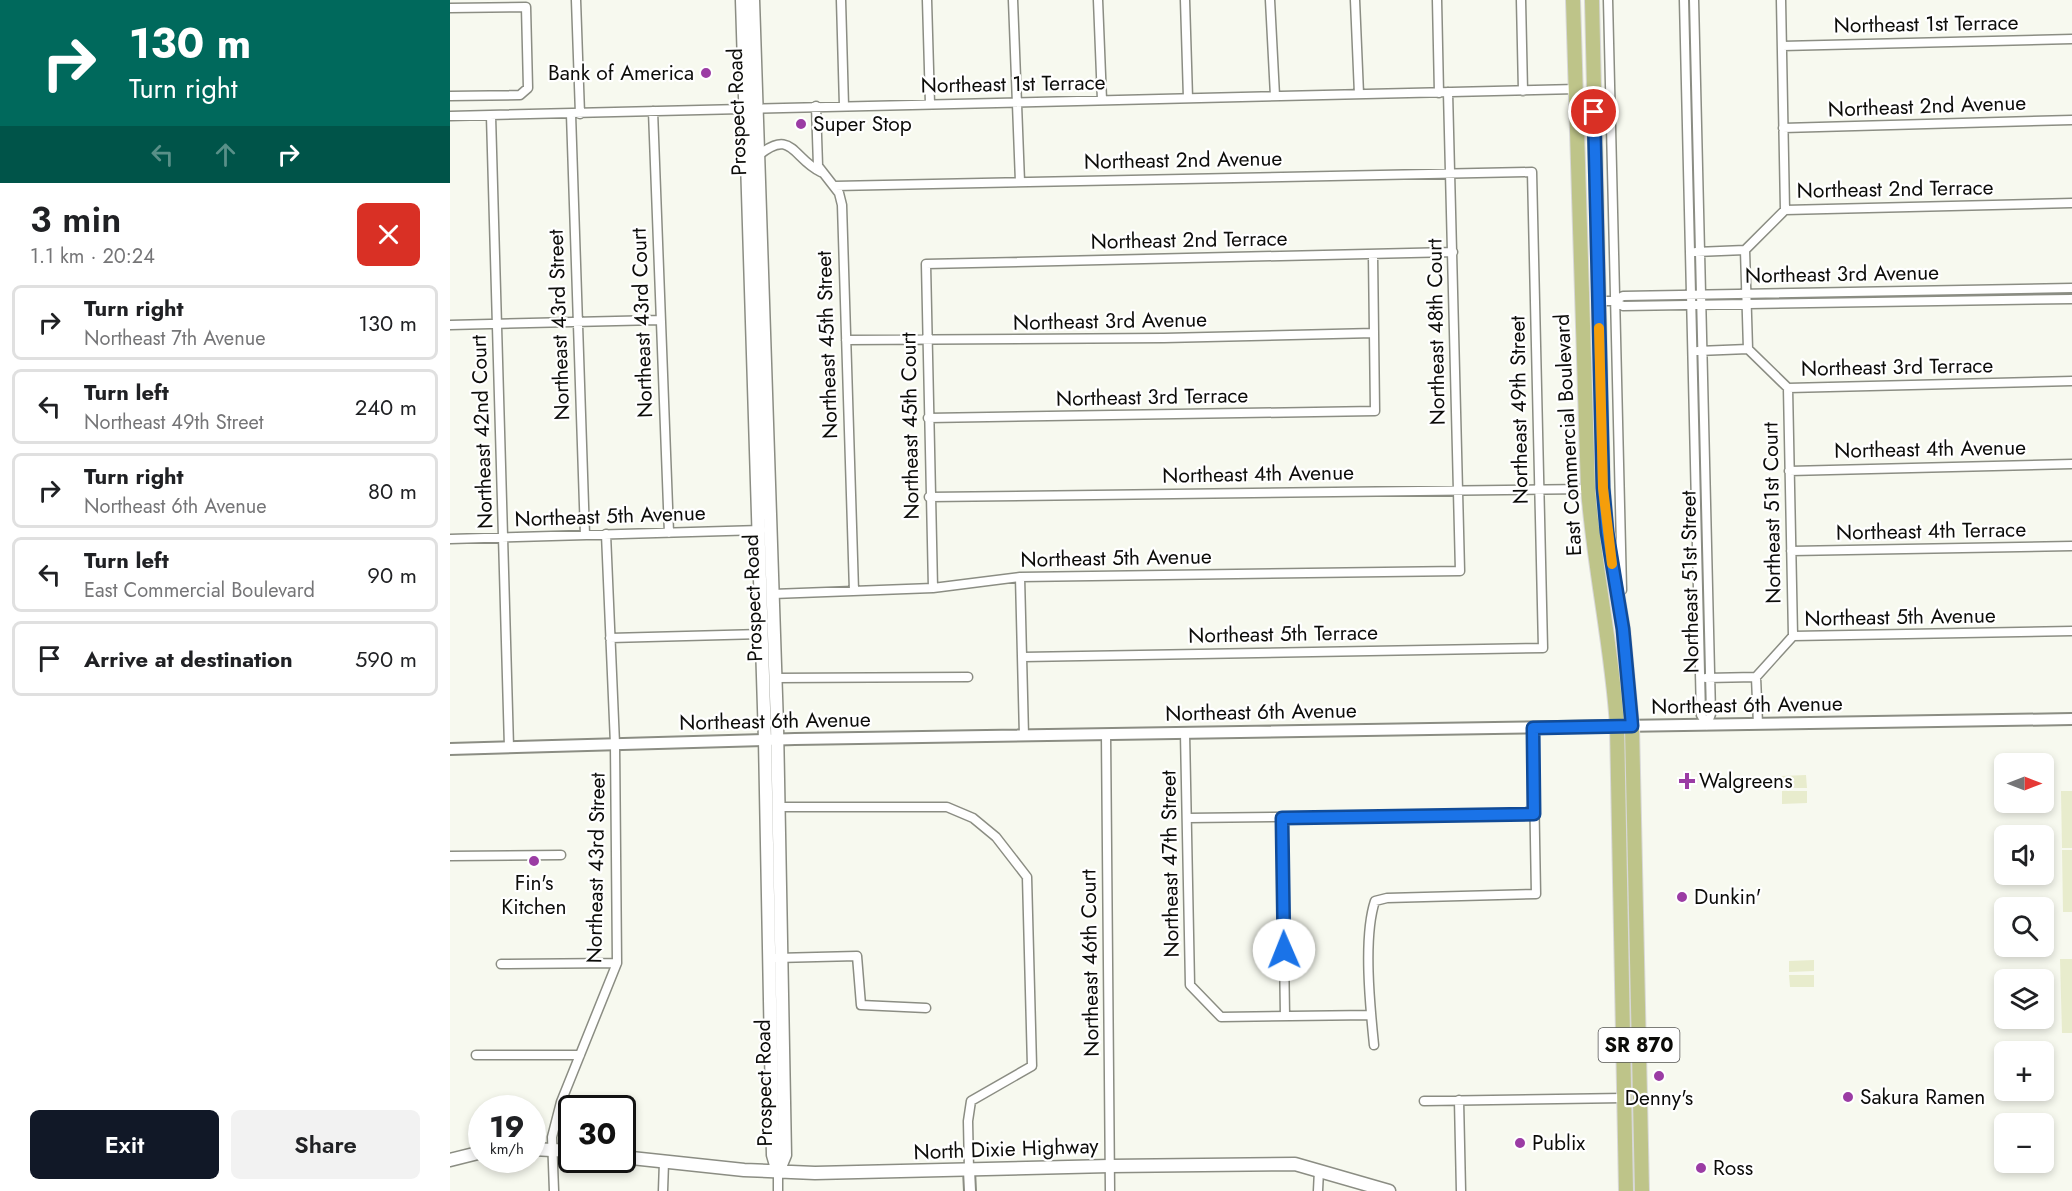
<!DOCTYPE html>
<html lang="en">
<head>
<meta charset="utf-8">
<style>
	:root { --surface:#fff; --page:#f2f2f2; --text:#202124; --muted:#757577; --line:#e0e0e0; --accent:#111827 }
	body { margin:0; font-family:Jost,sans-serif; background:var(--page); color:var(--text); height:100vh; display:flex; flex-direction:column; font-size:22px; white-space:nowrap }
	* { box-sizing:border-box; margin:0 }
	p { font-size:20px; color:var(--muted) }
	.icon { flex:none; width:33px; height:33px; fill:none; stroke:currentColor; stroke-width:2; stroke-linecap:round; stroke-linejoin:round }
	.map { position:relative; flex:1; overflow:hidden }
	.side { display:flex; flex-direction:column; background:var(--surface); width:450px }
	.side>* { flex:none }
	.top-card { background:#00695c; color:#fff; overflow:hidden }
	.needle { width:39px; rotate:90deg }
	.fabs { position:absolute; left:1544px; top:753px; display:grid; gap:12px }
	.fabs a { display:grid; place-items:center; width:60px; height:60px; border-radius:9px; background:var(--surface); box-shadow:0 3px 9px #0003; font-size:30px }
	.speed { position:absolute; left:18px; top:1095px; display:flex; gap:12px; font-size:30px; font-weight:700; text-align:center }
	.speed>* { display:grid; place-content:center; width:78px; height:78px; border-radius:50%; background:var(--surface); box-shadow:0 3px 9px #0003; line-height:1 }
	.speed small { font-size:15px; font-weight:400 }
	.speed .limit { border:3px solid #111; border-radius:9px; background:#fff; color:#111 }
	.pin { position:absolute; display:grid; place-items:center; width:51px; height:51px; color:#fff; margin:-26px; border:3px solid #fff; border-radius:50%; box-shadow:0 2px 6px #0007 }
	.me { position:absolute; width:66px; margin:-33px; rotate:359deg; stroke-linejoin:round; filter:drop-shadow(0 0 4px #0008) }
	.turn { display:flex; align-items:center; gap:21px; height:126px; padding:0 30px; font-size:27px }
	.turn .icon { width:78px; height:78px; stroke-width:2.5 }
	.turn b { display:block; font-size:42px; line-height:51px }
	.lanes { display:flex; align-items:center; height:57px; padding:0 30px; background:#0003; justify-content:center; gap:30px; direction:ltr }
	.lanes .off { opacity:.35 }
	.round { display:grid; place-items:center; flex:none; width:63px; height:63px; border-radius:9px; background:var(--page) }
	.headline { display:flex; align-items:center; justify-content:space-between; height:102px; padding:0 30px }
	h1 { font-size:36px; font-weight:600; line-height:45px }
	.action { display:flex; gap:12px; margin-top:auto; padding:12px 30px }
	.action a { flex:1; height:69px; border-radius:9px; background:var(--accent); color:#fff; font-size:24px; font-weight:600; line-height:69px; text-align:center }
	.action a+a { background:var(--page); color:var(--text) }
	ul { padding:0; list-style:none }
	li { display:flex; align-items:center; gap:18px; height:75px; margin:0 12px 9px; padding:0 18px; border:3px solid var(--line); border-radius:9px }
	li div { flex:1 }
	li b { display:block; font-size:22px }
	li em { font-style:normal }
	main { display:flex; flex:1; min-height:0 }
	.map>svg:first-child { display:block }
</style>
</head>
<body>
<main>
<section class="side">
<div class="top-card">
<div class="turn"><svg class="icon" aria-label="right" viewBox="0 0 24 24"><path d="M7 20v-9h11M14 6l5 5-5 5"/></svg><div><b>130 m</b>Turn right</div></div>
<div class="lanes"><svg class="icon off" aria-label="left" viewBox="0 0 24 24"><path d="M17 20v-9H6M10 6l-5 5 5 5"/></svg><svg class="icon off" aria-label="ahead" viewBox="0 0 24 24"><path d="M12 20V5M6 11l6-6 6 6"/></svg><svg class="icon" aria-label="right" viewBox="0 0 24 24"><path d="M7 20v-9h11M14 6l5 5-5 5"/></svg></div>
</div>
<div class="headline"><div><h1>3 min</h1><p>1.1 km · 20:24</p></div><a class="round" style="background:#d93025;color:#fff"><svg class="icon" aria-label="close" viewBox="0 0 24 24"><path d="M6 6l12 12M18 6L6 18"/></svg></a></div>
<ul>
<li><svg class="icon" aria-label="right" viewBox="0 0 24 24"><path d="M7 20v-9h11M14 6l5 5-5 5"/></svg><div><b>Turn right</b><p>Northeast 7th Avenue</p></div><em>130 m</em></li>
<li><svg class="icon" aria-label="left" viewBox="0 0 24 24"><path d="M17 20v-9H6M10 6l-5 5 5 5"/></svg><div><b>Turn left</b><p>Northeast 49th Street</p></div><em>240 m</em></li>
<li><svg class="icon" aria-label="right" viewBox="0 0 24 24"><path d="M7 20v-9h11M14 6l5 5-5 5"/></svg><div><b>Turn right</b><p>Northeast 6th Avenue</p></div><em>80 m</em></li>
<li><svg class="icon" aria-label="left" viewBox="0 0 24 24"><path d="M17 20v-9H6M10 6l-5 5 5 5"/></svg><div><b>Turn left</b><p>East Commercial Boulevard</p></div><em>90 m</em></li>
<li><svg class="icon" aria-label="arrive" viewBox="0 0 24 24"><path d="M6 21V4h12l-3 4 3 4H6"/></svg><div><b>Arrive at destination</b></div><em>590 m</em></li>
</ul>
<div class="action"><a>Exit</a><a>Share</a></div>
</section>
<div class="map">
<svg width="1622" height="1191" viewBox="0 0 1622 1191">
	<defs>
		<pattern id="park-crowns" width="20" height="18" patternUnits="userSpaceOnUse" patternTransform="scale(1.5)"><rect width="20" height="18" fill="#e8eccd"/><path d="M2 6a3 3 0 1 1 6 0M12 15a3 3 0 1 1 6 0" fill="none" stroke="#c6c9af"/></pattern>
	</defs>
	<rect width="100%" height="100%" fill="#f7f9ef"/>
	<path fill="#e8eccd" d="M1356 775 1357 788H1332L1331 776Z
		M1332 791H1357V803L1332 804Z
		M1611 791H1622V848H1612Z
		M1612 850H1622V912H1613Z
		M1610 959H1622V1033H1612Z
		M1364 960V971L1339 972V961Z
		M1339 975H1364V987H1340Z"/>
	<path fill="url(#park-crowns)" d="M1237 0H1242L1250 297 1622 290V296L1250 303 1258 711H1253L1243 304 1174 305V298L1243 297Z"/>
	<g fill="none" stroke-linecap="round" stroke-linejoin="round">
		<defs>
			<path id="minor" d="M126 0 130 114
				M391 0 394 106
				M477 0 480 104
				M563 0 570 182
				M648 0 652 100
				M735 0 738 98
				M820 0 825 96
				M905 0 909 94
				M987 0 989 93
				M1071 0 1073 91
				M1158 0 1172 590
				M1234 0 1251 715 1257 725
				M1244 0 1261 714 1257 725
				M1331 0 1335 210
				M0 8 76 7 78 88 70 95 0 96
				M1332 46 1622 39
				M366 106 368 166 389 193 392 205 404 591
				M203 111 219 533
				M121 114 135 535
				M0 116 1127 89
				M41 116 59 747
				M1333 128 1622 120
				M308 156C342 127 343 159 371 172
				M385 186 1082 172 1093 648 573 657
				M1295 250 1298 349
				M1246 252 1295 250 1335 210 1622 203
				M1148 301H1164L1173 306 1622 299
				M1164 301 1173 296 1622 288
				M0 325 209 320
				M396 340 714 338 924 333
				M1248 351 1298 349 1338 388 1622 381
				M1338 388 1343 636
				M478 418 925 411 923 255
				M1339 471 1622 464
				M479 497 1138 489
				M0 539 311 530
				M1341 551 1622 546
				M570 577 574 736
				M483 588 476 264 1003 252
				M323 594 483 588 570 577 1010 571 998 92
				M160 638 312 634
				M1306 677 1308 724
				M325 678 518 677
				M1256 678 1306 677 1343 636 1622 631
				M735 733 740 985 771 1017 921 1015
				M656 734 660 1191
				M328 807H497L523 818 546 837 577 877 582 1066 521 1101 518 1121 519 1170
				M738 818 1084 814
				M832 818 835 1016
				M0 856 111 855
				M326 958 407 956 411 1005 476 1008
				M51 964 167 963
				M924 1045C920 1006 913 937 925 901L937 898 1086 894 1083 728
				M26 1055H130
				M1009 1100 1011 1191
				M974 1101 1174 1098
				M328 1172V1191
				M104 1191 102 1137 111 1102 167 963 165 744 156 534
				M213 1191 214 1162
				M868 1191 869 1170"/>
			<path id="tertiary" d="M0 749 345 739 1622 719
				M519 1170 520 1191"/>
			<path id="secondary" d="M292 0 315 740 323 1155 328 1172
				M303 0 327 726 335 1155 328 1172
				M82 1149 122 1151
				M172 1157 294 1170 365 1173 660 1166 845 1164 939 1191
				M0 1160 32 1152"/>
			<path id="primary" d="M1123 0 1138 489C1144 568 1162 646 1167 726L1176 1191
				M1142 0 1153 488 1157 532 1173 629 1182 726 1192 1191"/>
		</defs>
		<use href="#minor" stroke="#8b8d83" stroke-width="11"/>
		<use href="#tertiary" stroke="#8b8d83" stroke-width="14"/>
		<use href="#secondary" stroke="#8b8d83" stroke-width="15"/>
		<use href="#primary" stroke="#d8d8d8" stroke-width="16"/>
		<use href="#minor" stroke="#fff" stroke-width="8"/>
		<use href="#tertiary" stroke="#fff" stroke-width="10"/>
		<use href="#secondary" stroke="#fff" stroke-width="12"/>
		<use href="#primary" stroke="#bec489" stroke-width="14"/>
	</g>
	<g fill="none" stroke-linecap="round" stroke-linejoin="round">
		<defs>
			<path id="route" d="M834 950 832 818 1084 814 1083 728 1182 726 1173 629 1157 532 1153 488 1144 112"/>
		</defs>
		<use href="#route" stroke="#114b97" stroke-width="15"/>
		<use href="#route" stroke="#1a73e8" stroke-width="10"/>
		<path stroke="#f59e0b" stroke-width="10" d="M1149 328 1153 488 1162 564"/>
	</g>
	<g fill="#9b3ca4" stroke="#fff" stroke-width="2">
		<circle cx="256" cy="73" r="6"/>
		<circle cx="351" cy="124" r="6"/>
		<path d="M1234 772h6v6h6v6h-6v6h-6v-6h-6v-6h6z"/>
		<circle cx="84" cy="861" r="6"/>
		<circle cx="1232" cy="897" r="6"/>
		<circle cx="1209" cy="1076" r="6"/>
		<circle cx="1398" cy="1097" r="6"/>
		<circle cx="1070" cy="1143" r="6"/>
		<circle cx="1251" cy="1168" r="6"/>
	</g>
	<g text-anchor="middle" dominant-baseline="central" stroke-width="4.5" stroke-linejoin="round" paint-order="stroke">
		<rect fill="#fff" stroke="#555553" stroke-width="1.5" x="1148.5" y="1028" width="81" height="34" rx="4.5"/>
		<g font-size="20" font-weight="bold" fill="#0c0c09">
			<text x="1189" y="1045">SR 870</text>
		</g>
		<g font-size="21" fill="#0c0c09" stroke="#fff">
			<text transform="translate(1476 24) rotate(-1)">Northeast 1st Terrace</text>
			<text transform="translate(563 84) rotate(-1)">Northeast 1st Terrace</text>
			<text transform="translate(1477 106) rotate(-2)">Northeast 2nd Avenue</text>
			<text transform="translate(287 112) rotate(-92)">Prospect Road</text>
			<text transform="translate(733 160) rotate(-1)">Northeast 2nd Avenue</text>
			<text transform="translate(1445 189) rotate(-1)">Northeast 2nd Terrace</text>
			<text transform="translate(739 240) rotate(-1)">Northeast 2nd Terrace</text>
			<text transform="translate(1392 274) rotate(-1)">Northeast 3rd Avenue</text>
			<text transform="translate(660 321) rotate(-1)">Northeast 3rd Avenue</text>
			<text transform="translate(192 323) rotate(-92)">Northeast 43rd Court</text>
			<text transform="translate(109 325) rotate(-92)">Northeast 43rd Street</text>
			<text transform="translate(986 332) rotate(-91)">Northeast 48th Court</text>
			<text transform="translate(377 345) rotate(-92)">Northeast 45th Street</text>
			<text transform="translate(1447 367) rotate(-1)">Northeast 3rd Terrace</text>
			<text transform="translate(702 397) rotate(-1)">Northeast 3rd Terrace</text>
			<text transform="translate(1069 410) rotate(-91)">Northeast 49th Street</text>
			<text transform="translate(460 426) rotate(-91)">Northeast 45th Court</text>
			<text transform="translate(32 432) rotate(-92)">Northeast 42nd Court</text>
			<text transform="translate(1118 435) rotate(-93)">East Commercial Boulevard</text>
			<text transform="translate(1480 449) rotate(-1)">Northeast 4th Avenue</text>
			<text transform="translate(808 474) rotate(-1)">Northeast 4th Avenue</text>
			<text transform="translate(1322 513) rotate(-91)">Northeast 51st Court</text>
			<text transform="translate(160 516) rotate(-2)">Northeast 5th Avenue</text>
			<text transform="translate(1481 531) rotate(-1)">Northeast 4th Terrace</text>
			<text transform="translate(666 558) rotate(-1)">Northeast 5th Avenue</text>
			<text transform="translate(1240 582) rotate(-91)">Northeast 51st Street</text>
			<text transform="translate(303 598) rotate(-92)">Prospect Road</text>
			<text transform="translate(1450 617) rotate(-1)">Northeast 5th Avenue</text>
			<text transform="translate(833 634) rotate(-1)">Northeast 5th Terrace</text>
			<text transform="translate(1297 705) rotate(-1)">Northeast 6th Avenue</text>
			<text transform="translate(811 712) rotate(-1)">Northeast 6th Avenue</text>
			<text transform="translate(325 721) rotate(-1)">Northeast 6th Avenue</text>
			<text transform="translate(720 864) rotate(-91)">Northeast 47th Street</text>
			<text transform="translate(146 868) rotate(-89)">Northeast 43rd Street</text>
			<text transform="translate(640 963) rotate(-91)">Northeast 46th Court</text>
			<text transform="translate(314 1083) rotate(-91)">Prospect Road</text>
			<text transform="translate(556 1149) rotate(-2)">North Dixie Highway</text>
		</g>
		<g font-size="21" fill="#0c0c09" stroke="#fff" text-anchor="start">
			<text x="244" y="73" text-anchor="end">Bank of America</text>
			<text x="363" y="124">Super Stop</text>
			<text x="1249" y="781">Walgreens</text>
			<text x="84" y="883" text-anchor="middle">Fin's<tspan x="84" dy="24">Kitchen</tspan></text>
			<text x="1244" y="897">Dunkin'</text>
			<text x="1410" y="1097">Sakura Ramen</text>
			<text x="1209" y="1098" text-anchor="middle">Denny's</text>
			<text x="1082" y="1143">Publix</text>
			<text x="1263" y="1168">Ross</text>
		</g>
	</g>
</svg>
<div class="fabs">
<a><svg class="needle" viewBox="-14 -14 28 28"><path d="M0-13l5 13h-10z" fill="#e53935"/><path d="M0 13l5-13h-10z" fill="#757577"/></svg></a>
<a><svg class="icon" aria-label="sound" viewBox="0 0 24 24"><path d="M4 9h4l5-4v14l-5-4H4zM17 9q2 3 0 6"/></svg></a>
<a><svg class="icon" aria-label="search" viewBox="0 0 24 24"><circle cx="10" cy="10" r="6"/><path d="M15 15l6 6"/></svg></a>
<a><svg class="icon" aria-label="layers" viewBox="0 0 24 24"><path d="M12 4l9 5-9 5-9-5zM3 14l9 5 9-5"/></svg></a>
<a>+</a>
<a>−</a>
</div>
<div class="speed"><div>19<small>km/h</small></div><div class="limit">30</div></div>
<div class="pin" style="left:1144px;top:112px;background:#d93025"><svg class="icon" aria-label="arrive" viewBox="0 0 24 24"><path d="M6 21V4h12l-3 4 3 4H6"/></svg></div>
<svg class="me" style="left:834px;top:950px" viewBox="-20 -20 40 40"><circle r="19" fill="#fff"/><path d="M0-13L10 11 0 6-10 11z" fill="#1a73e8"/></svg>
</div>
</main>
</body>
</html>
